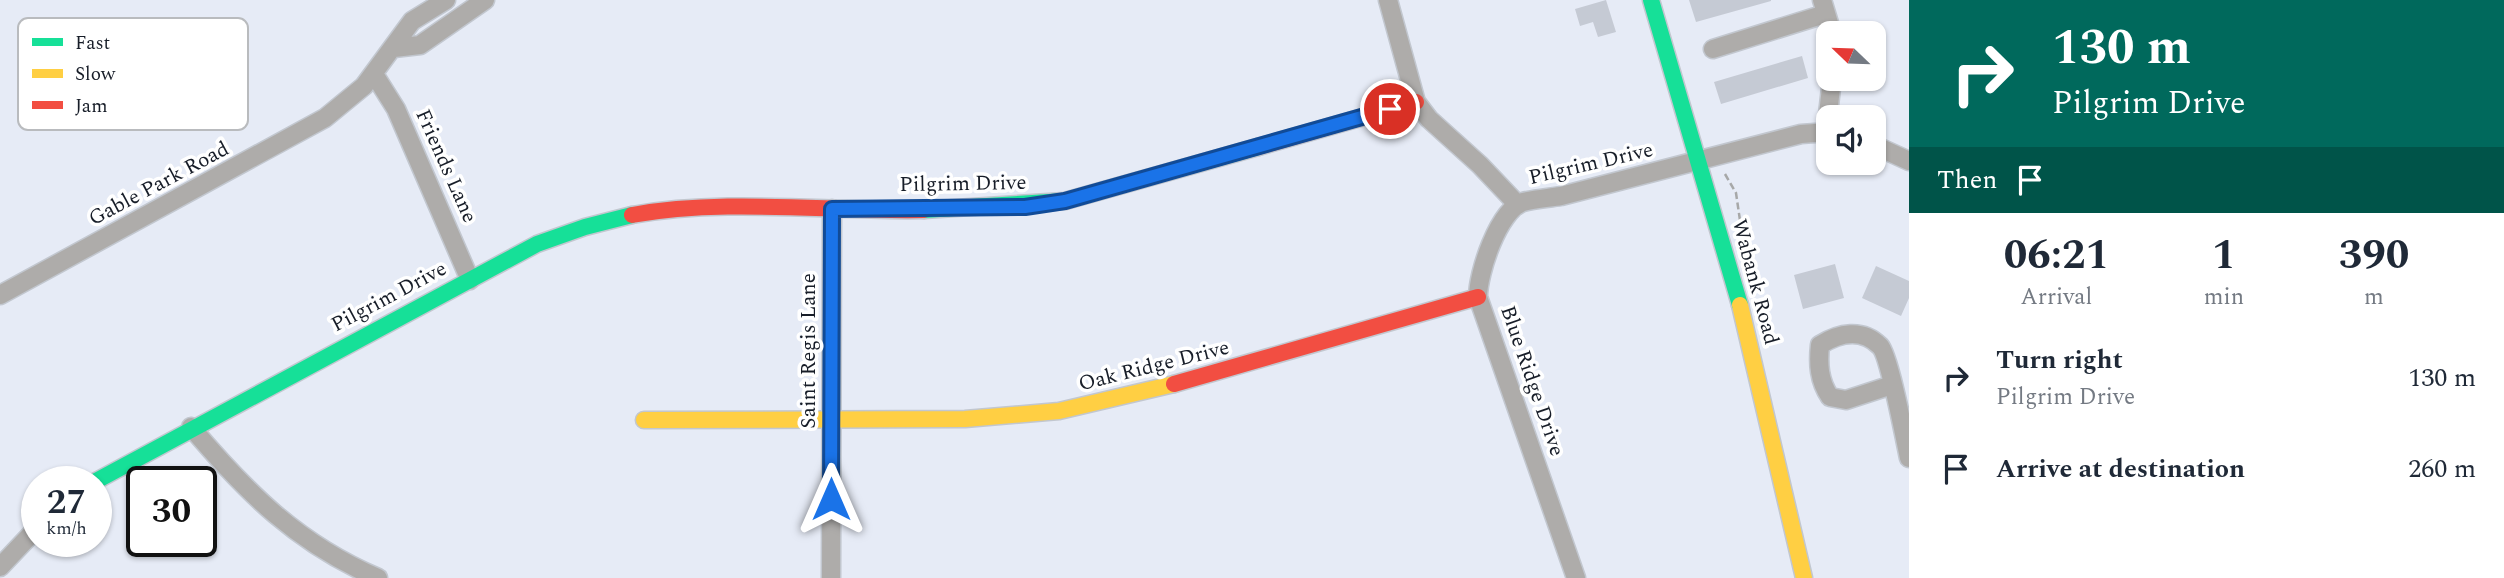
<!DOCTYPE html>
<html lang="en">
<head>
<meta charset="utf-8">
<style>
	:root { --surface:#fff; --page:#f2f2f3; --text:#1f2937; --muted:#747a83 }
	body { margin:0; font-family:Spectral,serif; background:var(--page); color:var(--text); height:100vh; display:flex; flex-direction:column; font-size:26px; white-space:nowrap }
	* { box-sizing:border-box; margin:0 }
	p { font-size:23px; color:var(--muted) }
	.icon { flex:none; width:38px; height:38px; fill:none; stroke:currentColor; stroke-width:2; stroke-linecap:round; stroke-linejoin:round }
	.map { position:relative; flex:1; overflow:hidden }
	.drawer { display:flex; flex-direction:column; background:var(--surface); width:595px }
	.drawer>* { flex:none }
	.banner { background:#00695c; color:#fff; overflow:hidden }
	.needle { width:46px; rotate:293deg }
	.controls { position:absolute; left:1816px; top:21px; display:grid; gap:14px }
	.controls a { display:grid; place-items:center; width:70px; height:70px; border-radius:14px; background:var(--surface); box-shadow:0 2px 5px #0004; font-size:35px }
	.speed { position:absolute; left:21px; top:466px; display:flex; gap:14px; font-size:35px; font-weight:700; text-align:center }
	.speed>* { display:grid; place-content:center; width:91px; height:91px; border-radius:50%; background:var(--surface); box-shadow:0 2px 5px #0004; line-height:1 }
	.speed small { font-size:18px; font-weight:400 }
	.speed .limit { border:4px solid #111; border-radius:10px; background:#fff; color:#111 }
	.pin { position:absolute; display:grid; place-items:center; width:60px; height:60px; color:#fff; margin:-30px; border:4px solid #fff; border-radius:50%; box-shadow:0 2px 7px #0007 }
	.me { position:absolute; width:77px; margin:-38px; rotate:0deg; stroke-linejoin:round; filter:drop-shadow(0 0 5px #0008) }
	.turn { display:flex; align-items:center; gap:24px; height:147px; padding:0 28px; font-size:32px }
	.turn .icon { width:91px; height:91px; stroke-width:2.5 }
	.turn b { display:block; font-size:49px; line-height:60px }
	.then { display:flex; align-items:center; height:66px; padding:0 28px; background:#0003; gap:14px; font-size:26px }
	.eta { display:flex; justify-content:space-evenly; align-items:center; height:119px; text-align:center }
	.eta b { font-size:42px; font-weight:700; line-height:49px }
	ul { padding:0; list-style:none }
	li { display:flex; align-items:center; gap:21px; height:91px; padding:0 28px }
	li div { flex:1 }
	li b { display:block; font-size:26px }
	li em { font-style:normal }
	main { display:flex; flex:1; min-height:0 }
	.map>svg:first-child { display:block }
</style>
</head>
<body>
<main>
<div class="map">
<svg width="1909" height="578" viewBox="0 0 1909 578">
	<rect width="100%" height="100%" fill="#e6ebf6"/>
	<path fill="#c5cad4" d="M1606 0 1616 32 1598 37 1593 22 1580 26 1575 9Z
		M1689 0H1771V1L1696 22Z
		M1802 56 1808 78 1721 104 1714 82Z
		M1835 264 1844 298 1803 309 1794 275Z
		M1876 266 1909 281V298L1901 316 1862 298Z"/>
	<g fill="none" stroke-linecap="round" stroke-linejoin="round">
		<defs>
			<path id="street" d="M1388 0 1416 102 1429 119 1480 165 1518 205
				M1822 0 1832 33
				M394 48 420 45 485 0
				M1713 49 1825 14
				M374 74 396 109 470 280
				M1826 132 1832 79
				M1874 145 1909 161
				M0 295 325 118 364 86 412 21 446 0
				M1892 385 1846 400 1830 397C1819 381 1818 364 1820 345 1839 333 1862 328 1880 346 1889 355 1905 439 1909 458
				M191 427C247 493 298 544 378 578
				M0 567 37 528
				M831 578 832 209
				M1576 578 1478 297C1478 273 1498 211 1523 202 1535 199 1549 198 1561 196L1801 134 1829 132"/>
			<path id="fast" d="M1651 0 1740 305
				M924 210 1065 201 1258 147
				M96 481 537 244 585 227 632 215"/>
			<path id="slow" d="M1740 305 1804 578
				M644 420 965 419 1059 411 1174 384"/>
			<path id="jam" d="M1258 147 1416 102
				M632 215C727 198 828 212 924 210
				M1174 384 1478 297"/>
		</defs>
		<use href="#street" stroke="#c2c7cf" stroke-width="21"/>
		<use href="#fast" stroke="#c2c7cf" stroke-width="19"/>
		<use href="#slow" stroke="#c2c7cf" stroke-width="19"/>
		<use href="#jam" stroke="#c2c7cf" stroke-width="19"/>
		<path stroke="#a7a8a8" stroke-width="2.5" stroke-dasharray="7 3.5" stroke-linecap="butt" d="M1725 174 1736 193 1742 234"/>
		<use href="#street" stroke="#aeacaa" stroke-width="18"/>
		<use href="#fast" stroke="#16e098" stroke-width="16"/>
		<use href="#slow" stroke="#ffcf43" stroke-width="16"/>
		<use href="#jam" stroke="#f24e42" stroke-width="16"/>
	</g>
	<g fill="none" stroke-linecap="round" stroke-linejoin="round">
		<defs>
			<path id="route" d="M831 499 832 209 1025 207 1065 201 1390 109"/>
		</defs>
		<use href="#route" stroke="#114b97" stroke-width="18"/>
		<use href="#route" stroke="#1a73e8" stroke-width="12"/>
	</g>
	<g text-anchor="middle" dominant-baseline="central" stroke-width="7" stroke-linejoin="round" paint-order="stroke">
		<g font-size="21" fill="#171d28" stroke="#fff">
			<text transform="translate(1591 164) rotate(-13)">Pilgrim Drive</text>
			<text transform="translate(446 166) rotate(66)">Friends Lane</text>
			<text transform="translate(159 184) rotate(-28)">Gable Park Road</text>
			<text transform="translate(963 184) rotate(-1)">Pilgrim Drive</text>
			<text transform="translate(1755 282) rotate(75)">Wabank Road</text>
			<text transform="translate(389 297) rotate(-28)">Pilgrim Drive</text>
			<text transform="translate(809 351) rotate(-90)">Saint Regis Lane</text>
			<text transform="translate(1154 366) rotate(-14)">Oak Ridge Drive</text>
			<text transform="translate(1532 381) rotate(71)">Blue Ridge Drive</text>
		</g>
	</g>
	<rect x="18" y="18" width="230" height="112" rx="10" fill="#fff" stroke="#b9bbbe" stroke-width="2"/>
	<rect x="32" y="38" width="31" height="8" fill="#16e098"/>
	<rect x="32" y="69" width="31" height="9" fill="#ffcf43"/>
	<rect x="32" y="101" width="31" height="8" fill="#f24e42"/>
	<g font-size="19" fill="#171d28">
		<text x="75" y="49">Fast</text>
		<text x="75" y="80">Slow</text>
		<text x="75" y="112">Jam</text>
	</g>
</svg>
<div class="controls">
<a><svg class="needle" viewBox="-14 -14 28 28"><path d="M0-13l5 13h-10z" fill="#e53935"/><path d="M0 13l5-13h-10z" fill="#747a83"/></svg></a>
<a><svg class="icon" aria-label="sound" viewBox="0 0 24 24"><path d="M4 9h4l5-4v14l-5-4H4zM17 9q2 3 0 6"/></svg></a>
</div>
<div class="speed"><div>27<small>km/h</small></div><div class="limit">30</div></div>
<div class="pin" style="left:1390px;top:109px;background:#d93025"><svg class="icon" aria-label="arrive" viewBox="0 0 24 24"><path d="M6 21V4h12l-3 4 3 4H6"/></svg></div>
<svg class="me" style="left:831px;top:499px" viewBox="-20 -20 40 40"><path d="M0-17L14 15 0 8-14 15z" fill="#1a73e8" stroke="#fff" stroke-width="4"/></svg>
</div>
<section class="drawer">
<div class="banner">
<div class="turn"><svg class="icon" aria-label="right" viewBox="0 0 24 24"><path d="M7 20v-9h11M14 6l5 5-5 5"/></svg><div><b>130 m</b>Pilgrim Drive</div></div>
<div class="then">Then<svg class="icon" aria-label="arrive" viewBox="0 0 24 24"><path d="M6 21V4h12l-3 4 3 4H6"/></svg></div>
</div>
<div class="eta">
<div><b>06:21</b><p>Arrival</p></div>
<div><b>1</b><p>min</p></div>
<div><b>390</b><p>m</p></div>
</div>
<ul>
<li><svg class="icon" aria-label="right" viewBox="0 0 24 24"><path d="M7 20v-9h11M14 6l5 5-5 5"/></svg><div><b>Turn right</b><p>Pilgrim Drive</p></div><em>130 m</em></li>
<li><svg class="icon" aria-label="arrive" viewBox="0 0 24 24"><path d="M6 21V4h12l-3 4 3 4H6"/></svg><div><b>Arrive at destination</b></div><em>260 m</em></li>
</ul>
</section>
</main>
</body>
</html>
